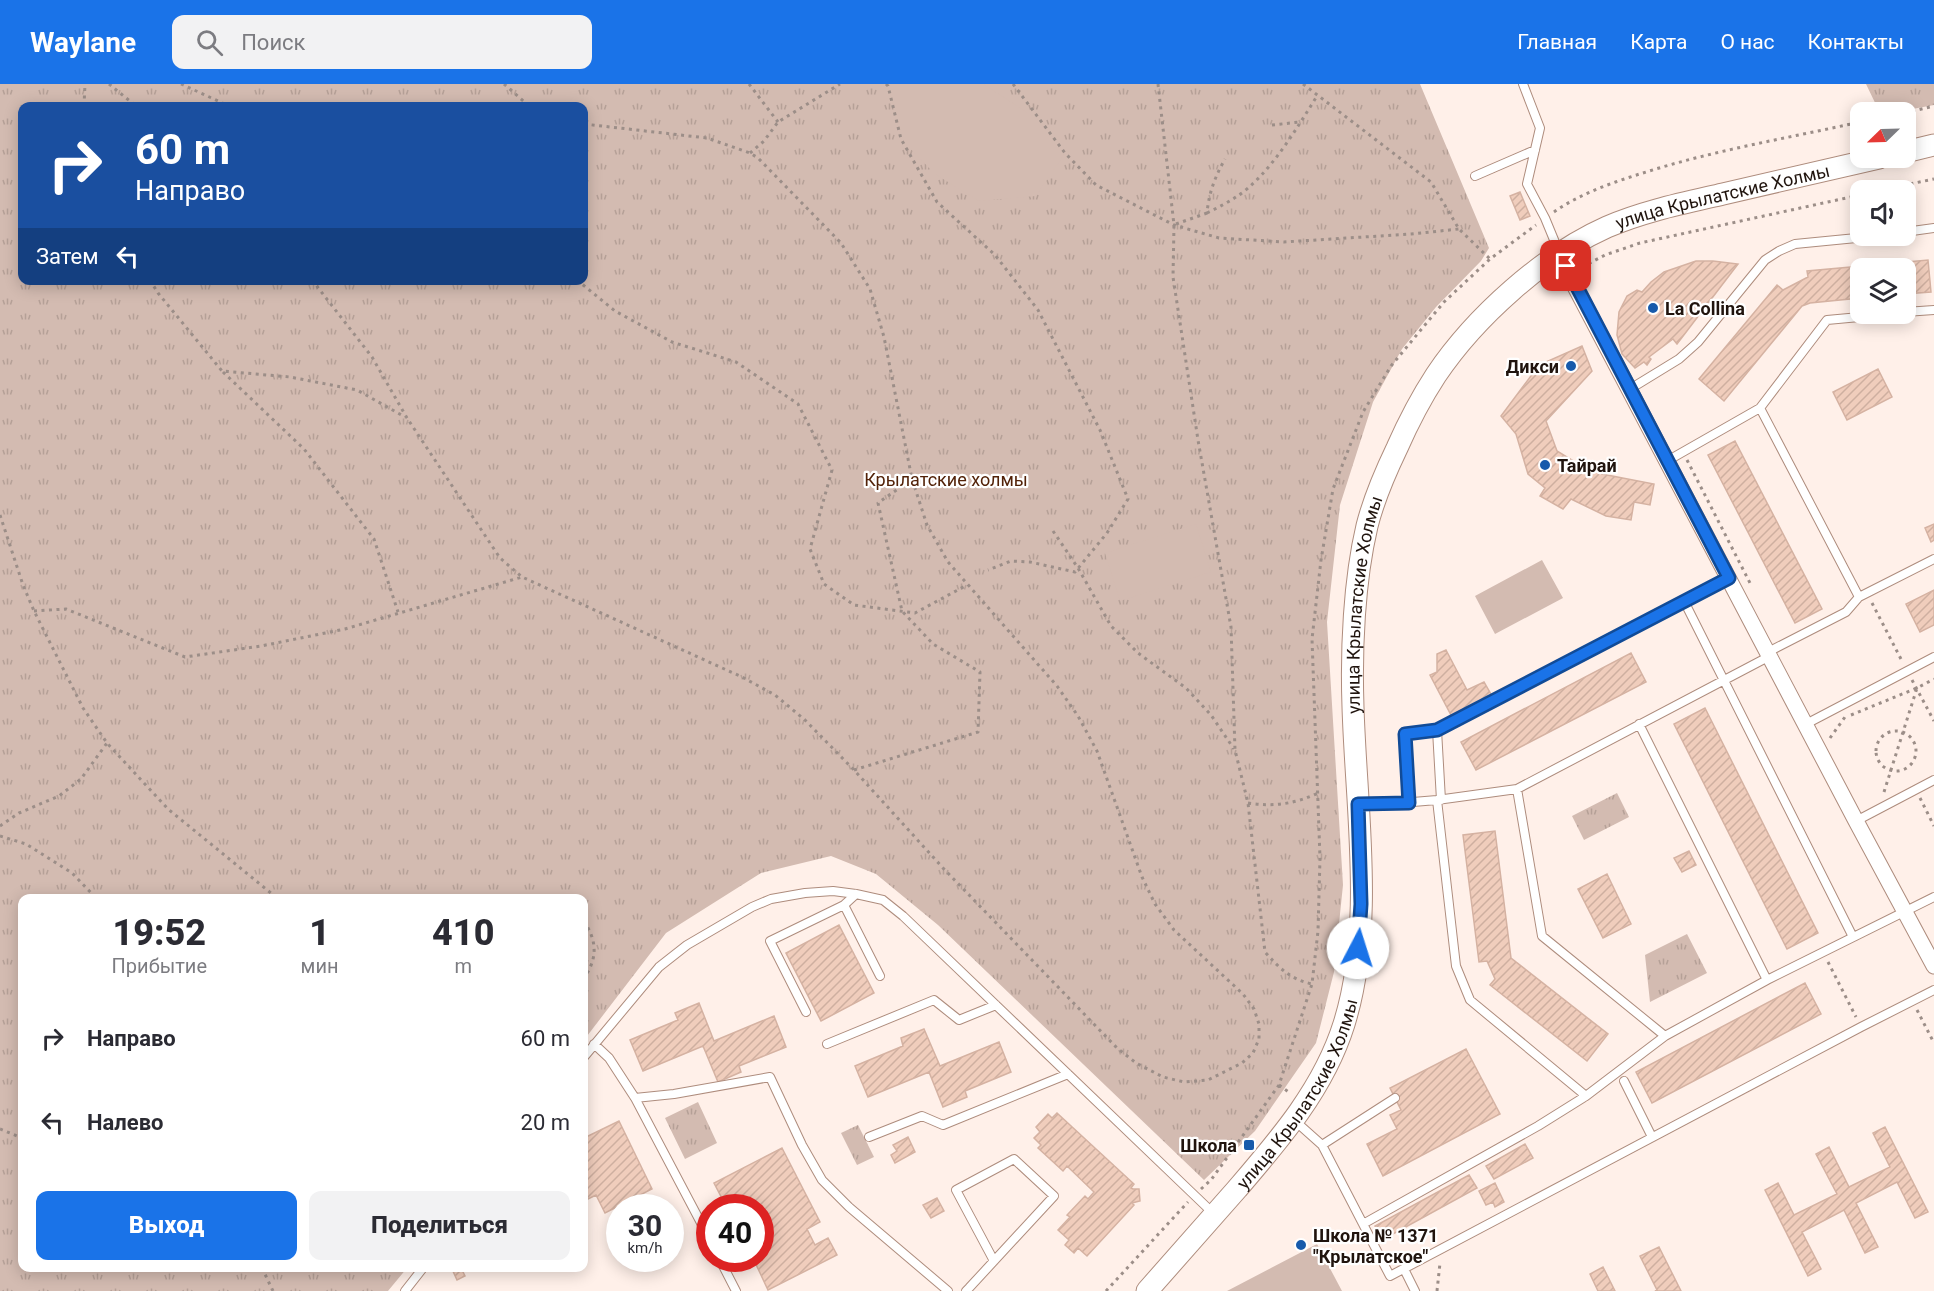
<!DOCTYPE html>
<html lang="ru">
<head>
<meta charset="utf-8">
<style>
	:root { --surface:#fff; --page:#f2f2f3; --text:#2b2b33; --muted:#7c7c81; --accent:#1a73e8 }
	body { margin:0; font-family:Roboto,sans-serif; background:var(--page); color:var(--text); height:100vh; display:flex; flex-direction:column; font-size:22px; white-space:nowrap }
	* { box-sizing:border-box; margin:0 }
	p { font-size:20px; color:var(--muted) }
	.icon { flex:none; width:33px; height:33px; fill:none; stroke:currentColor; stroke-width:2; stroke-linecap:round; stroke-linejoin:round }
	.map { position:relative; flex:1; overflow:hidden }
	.panel { position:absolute; left:18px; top:810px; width:570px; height:378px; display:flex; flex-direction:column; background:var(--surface); border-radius:12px; box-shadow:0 3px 15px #0003 }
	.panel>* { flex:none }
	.top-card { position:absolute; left:18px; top:18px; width:570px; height:183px; border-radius:12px; box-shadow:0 3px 15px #0003; background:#1a4fa0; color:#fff; overflow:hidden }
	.needle { width:39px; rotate:247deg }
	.tools { position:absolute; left:1850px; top:18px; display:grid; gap:12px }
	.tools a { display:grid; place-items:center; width:66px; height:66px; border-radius:12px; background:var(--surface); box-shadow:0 3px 15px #0003; font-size:30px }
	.speed { position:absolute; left:606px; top:1110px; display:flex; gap:12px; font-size:30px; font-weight:700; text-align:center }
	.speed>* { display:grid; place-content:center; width:78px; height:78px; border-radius:50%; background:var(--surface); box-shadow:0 3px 15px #0003; line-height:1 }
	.speed small { font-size:15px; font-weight:400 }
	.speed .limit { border:9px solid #d22; background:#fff; color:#111 }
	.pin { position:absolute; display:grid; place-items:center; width:51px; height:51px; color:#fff; margin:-26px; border-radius:12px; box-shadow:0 3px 9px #0006 }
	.me { position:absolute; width:66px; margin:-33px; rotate:5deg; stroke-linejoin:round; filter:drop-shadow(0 0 4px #0008) }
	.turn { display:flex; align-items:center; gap:21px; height:126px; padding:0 18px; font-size:27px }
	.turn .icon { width:78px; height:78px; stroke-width:2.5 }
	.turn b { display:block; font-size:42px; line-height:51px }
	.then { display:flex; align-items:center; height:57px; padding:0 18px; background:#0003; gap:12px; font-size:22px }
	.eta { display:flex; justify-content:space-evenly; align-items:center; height:102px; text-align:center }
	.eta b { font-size:36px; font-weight:800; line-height:42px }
	.button { display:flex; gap:12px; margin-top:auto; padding:12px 18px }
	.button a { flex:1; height:69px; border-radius:12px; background:var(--accent); color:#fff; font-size:24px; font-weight:800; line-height:69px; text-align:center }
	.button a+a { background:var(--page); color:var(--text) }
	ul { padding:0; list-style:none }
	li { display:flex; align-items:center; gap:18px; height:84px; padding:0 18px }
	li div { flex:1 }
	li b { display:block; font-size:22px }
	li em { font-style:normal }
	header { display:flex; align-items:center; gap:36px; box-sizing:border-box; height:84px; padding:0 30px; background:var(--accent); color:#fff }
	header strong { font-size:28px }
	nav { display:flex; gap:33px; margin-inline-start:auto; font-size:21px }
	.search { width:420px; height:54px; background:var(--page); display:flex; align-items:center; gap:15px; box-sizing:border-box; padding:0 21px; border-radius:12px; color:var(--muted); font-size:22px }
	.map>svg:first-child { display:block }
</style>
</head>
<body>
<header>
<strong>Waylane</strong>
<div class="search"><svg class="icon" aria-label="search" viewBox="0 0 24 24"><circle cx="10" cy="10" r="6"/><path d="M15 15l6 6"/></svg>Поиск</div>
<nav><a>Главная</a><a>Карта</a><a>О нас</a><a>Контакты</a></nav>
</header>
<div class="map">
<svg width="1934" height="1207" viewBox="0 0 1934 1207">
	<defs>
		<pattern id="park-tufts" width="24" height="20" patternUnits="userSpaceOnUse" patternTransform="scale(1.5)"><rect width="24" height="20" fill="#d3bbb1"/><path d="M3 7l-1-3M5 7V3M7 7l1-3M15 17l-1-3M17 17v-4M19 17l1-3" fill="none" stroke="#b5a097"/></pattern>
		<pattern id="building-hatch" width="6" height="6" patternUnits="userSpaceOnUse" patternTransform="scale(1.5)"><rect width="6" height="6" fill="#f0cdbc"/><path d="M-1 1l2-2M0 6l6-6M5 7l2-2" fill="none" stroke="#ceafa0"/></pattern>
	</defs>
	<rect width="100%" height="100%" fill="#fff0e9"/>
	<path fill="url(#park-tufts)" fill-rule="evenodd" d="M0 0H1420L1489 164 1481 177 1436 223 1402 265 1373 318 1340 421 1327 538 1343 801 1334 888 1316 959 1255 1047 1204 1096 938 841 876 790 831 772 761 789 666 849 584 956V814H22V1184H407L388 1207H0ZM22 22H584V196H22Z
		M1866 0H1934V21L1896 28H1877L1879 27Z
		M1617 709 1629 733 1584 756 1572 732Z
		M1687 850 1707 889 1650 918 1645 871Z
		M698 1018 717 1059 685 1075 665 1034Z
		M858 1041 874 1073 857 1081 841 1049Z"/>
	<path fill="#d3bbb1" d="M886 0H983L1039 36 1065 69 1036 112 979 117 935 90 901 55 888 2Z
		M1196 440 1211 488 1120 517 1105 469Z
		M1542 476 1563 514 1495 550 1475 512Z
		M1317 1160 1342 1207H1227Z"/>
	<path fill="url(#building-hatch)" stroke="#d5b2a2" stroke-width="1.5" d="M1520 108 1530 132 1520 136 1510 112Z
		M1928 176 1931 208 1905 210V184H1860V214L1810 219 1802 222 1724 317 1699 295 1777 201 1783 206 1808 193 1807 187Z
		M1696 177H1713L1738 180 1677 260 1673 255 1649 273 1651 275 1647 281 1644 278 1635 284 1622 270 1617 251 1619 228 1627 212 1637 206 1642 208 1651 198 1664 188Z
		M1582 262 1592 287 1546 337 1557 367 1583 383 1591 380 1602 390 1654 400 1650 421 1634 418 1631 436 1606 432 1571 415 1563 425 1540 412 1545 404 1528 390 1516 350 1501 332 1539 281Z
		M1878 285 1892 313 1847 336 1833 308Z
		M1735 357 1822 525 1795 539 1708 371Z
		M1934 440V456L1931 458 1925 444Z
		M1934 506V541L1920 548 1906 520Z
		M1446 566 1467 606 1484 598 1492 612 1452 633 1430 591 1437 588V570Z
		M1631 569 1646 598 1476 686 1461 658Z
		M1705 624 1818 849 1787 865 1674 640Z
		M1495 747 1511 874 1608 950 1587 977 1490 901 1495 895 1487 877 1479 878 1463 751Z
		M1689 767 1696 781 1682 788 1674 774Z
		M1607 790 1631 840 1603 854 1578 805Z
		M839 841 874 909 821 937 786 869Z
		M1805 899 1821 930 1652 1019 1636 988Z
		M699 919 714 957 774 932 786 963 739 982 741 988 718 998 703 962 643 987 630 956 678 936 675 929Z
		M924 945 940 982 999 958 1011 988 965 1007 967 1013 943 1023 929 988 868 1013 855 982 903 962 901 954Z
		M1466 965 1500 1030 1383 1092 1367 1060 1397 1045 1390 1031 1401 1026 1390 1004Z
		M1057 1029 1134 1100 1131 1104 1133 1105H1139L1140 1117 1132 1119 1134 1121 1087 1172 1078 1164 1074 1169 1065 1161 1069 1156 1058 1146 1070 1133 1067 1131 1085 1112 1088 1115 1094 1108 1067 1082 1063 1087 1038 1064 1041 1061 1034 1054 1040 1048 1036 1043 1048 1030 1052 1034Z
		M619 1037 652 1105 605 1129 596 1111 584 1117V1054Z
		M1885 1043 1928 1128 1915 1134 1897 1098 1856 1119 1878 1163 1865 1169 1844 1126 1802 1148 1821 1185 1808 1192 1765 1106 1778 1099 1794 1131 1837 1110 1816 1070 1829 1063 1849 1103 1890 1083 1873 1049Z
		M908 1053 915 1068 895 1079 891 1071 897 1067 893 1061Z
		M1525 1060 1533 1074 1494 1095 1486 1082Z
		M782 1064 820 1138 807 1145 815 1161 828 1154 837 1171 768 1206 753 1174H760V1124H727L714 1099Z
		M1469 1091 1477 1104 1382 1156 1375 1142Z
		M1495 1099 1504 1118 1495 1123 1493 1118 1486 1121 1479 1107Z
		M937 1114 944 1127 931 1134 923 1121Z
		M1659 1163 1681 1207H1655L1657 1206 1640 1172Z
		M1603 1183 1615 1207H1598L1590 1190Z
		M457 1184H461L465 1192 457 1196 452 1185Z"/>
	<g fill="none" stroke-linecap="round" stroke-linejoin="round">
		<defs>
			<path id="lane" d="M1523 0 1540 44 1527 100 1545 134 1559 168
				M1475 92 1535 66
				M1905 148 1934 144
				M1905 228 1934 226
				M1630 305 1679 275 1698 258 1765 176 1779 167 1795 160 1877 152
				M1760 324 1827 236 1892 230
				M1667 377 1760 324 1859 513 1846 528 1768 568
				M1859 513 1934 475
				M1684 517 1853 853
				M1639 640 1767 896
				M1806 640 1934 573
				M1437 646 1441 716
				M1517 705 1770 572
				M1437 716 1517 705 1542 852 1665 952
				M1409 719 1405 650 1437 646 1729 494
				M1359 720H1389L1437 716 1456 882 1470 916 1586 1012 1665 952 1767 896 1934 813
				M1856 737 1934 696
				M844 821 880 892
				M806 928 770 857 844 821 856 810
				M594 960 609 974 635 1014 674 1010 770 993 802 1061 822 1096 849 1123 948 1207
				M827 960 934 916 959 936 996 921
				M584 973 659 883 687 861 752 823 771 815 805 809 833 807 856 810 883 816 903 832 1214 1130
				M1624 997 1652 1053
				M635 1014 710 1156
				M1294 1036 1322 1061 1395 1014
				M869 1053 922 1032 943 1041 1068 990
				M1322 1061 1390 1192 1861 943 1934 906
				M1363 1140 1538 1042 1586 1012
				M719 1174 736 1207
				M1404 1185 1415 1207
				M405 1207 423 1184
				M966 1207 969 1204 1054 1112 1014 1075 956 1106 994 1177"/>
			<path id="street" d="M1560 169 1571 195 1856 737 1934 882"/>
			<g id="secondary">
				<path d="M1905 68 1934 61"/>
				<path id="s1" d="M1147 1207C1177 1173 1207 1139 1237 1105 1280 1055 1324 1004 1344 940 1375 840 1356 726 1353 623 1351 566 1354 497 1367 442 1374 414 1385 389 1397 364 1408 339 1421 314 1436 291 1475 233 1544 171 1607 143 1644 127 1684 119 1723 110 1775 98 1827 86 1879 74"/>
			</g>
		</defs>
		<use href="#lane" stroke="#ae8c7d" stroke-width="10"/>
		<use href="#street" stroke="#ae8c7d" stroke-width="17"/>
		<use href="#secondary" stroke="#ae8c7d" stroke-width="23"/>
		<path stroke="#9c8e88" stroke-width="3" stroke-dasharray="3 4.5" stroke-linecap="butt" d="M109 0 136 22
			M181 0 229 22
			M504 0 529 22
			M749 0 778 38
			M886 0 888 2 901 55 937 118 995 171 1038 226 1100 346 1128 415 1107 449 1075 488 1030 478 1011 477 988 486
			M1013 0 1065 69 1096 101 1174 141 1219 154 1284 158 1411 150 1459 145
			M1158 0 1174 141 1173 193 1198 356 1231 543 1235 666 1248 719 1265 868C1279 884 1290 895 1312 900
			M1303 0 1431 98 1459 145 1490 175
			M84 22 85 0
			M1905 29 1934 22
			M1272 41 1300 38
			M750 69 764 57 778 38 840 0
			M1881 106 1934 95
			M1554 128C1581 109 1614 98 1646 88 1716 66 1788 54 1860 38
			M1207 129C1217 124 1227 119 1236 113 1268 93 1297 44 1317 12
			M1176 140 1207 129C1209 108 1215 93 1225 75
			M1583 184 1584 182 1605 171 1640 159 1860 111
			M150 196 158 209 222 287 290 293 357 306 405 333
			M312 196 372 273 407 334 500 474 522 493 742 593 775 611 805 636 854 686 943 784 1117 964 1136 979 1163 993 1184 998 1208 996 1242 979 1253 969 1259 955V940L1254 925 1243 910 1174 846 1155 820 1142 793 1097 667 1078 632 1057 602 948 478 927 441 912 395 884 253 870 205 841 159 758 74 750 69 707 54 584 40
			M577 196 615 227 672 258 736 278 798 320 832 386 810 465 824 500 854 521 915 529 967 501
			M223 288 304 365 374 455 398 528
			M1687 376 1750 499
			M0 431 23 501 34 527 83 624 107 659 168 725 277 814
			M1053 447 1078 484 1111 542 1138 569 1186 604 1211 631 1234 665
			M1872 519 1902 577
			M34 527 66 525 185 573 261 562 345 545 522 493
			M1912 596 1934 637
			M1851 631 1917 604 1934 595
			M1876 667a20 20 0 1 1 40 0a20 20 0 1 1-40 0Z
			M1830 654 1845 633
			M854 686 978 648 980 588 933 560 902 527 878 419 912 395
			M1884 708 1917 604
			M1920 714 1934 742
			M1248 719C1273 723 1295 720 1318 709
			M0 742 19 729 59 712 81 695 107 659
			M0 752 26 760 72 789 96 814
			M584 837C597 857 598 874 584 894
			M1828 878 1856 933
			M1917 926 1934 959
			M1279 1001 1290 1009
			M0 1045 22 1054
			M1201 1105 1211 1096 1279 1001 1312 900 1318 847 1320 774 1312 555 1321 476 1333 405 1363 328 1391 282 1444 218 1490 175 1536 141
			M262 1184 273 1207
			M1106 1207 1188 1118
			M1437 1207 1440 1179"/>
		<use href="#lane" stroke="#fff" stroke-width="8"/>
		<use href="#street" stroke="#fff" stroke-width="15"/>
		<use href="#secondary" stroke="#fff" stroke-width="21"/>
	</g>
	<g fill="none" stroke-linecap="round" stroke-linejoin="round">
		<defs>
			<path id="route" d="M1358 864 1361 820 1358 720 1409 719 1405 650 1437 646 1729 494 1566 182"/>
		</defs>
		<use href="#route" stroke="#114b97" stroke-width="15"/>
		<use href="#route" stroke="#1a73e8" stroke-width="10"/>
	</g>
	<g fill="#175aab" stroke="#fff" stroke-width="2">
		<circle cx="1653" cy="224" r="6"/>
		<circle cx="1571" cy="282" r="6"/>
		<circle cx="1545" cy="381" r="6"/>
		<rect x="1243" y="1055" width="12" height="12" rx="3"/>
		<circle cx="1301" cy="1161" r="6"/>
	</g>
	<g text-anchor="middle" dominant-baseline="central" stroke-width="4.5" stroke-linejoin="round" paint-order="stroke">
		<g font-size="18" fill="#20140e" stroke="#fff">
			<text stroke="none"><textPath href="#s1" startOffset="1350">улица Крылатские Холмы</textPath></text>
			<text stroke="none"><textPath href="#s1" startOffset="756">улица Крылатские Холмы</textPath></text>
			<text stroke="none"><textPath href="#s1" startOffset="250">улица Крылатские Холмы</textPath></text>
		</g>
		<g font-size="18" font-weight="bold" fill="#20140e" stroke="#fff" text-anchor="start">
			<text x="1665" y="224">La Collina</text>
			<text x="1559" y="282" text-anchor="end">Дикси</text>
			<text x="1557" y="381">Тайрай</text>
			<text x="1237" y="1061" text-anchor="end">Школа</text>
			<text x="1313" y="1151">Школа № 1371<tspan x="1313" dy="21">"Крылатское"</tspan></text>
		</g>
		<g font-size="18" fill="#522208" stroke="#fff">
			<text x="946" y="395">Крылатские холмы</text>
		</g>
	</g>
</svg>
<div class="tools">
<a><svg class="needle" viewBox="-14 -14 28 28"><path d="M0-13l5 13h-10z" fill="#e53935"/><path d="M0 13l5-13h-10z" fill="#7c7c81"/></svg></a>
<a><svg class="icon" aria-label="sound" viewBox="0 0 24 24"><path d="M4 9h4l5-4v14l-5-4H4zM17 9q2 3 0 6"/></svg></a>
<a><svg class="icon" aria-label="layers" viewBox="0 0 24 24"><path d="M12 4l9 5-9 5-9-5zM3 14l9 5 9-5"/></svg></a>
</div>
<div class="speed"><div>30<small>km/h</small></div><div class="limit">40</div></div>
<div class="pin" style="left:1566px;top:182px;background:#d93025"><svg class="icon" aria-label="arrive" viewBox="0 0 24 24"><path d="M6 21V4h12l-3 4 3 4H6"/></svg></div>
<svg class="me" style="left:1358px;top:864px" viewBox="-20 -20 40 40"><circle r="19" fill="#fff"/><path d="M0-13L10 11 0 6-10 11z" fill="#1a73e8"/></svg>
<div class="top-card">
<div class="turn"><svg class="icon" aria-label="right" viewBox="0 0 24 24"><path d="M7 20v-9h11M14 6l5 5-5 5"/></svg><div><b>60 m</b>Направо</div></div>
<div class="then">Затем<svg class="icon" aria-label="left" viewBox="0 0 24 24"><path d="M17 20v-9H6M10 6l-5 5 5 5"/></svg></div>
</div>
<section class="panel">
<div class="eta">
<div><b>19:52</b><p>Прибытие</p></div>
<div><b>1</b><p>мин</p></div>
<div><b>410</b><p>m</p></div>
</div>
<ul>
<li><svg class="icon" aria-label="right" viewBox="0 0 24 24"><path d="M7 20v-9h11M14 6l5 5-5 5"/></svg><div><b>Направо</b></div><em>60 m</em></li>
<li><svg class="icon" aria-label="left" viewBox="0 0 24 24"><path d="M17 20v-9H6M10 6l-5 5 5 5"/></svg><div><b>Налево</b></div><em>20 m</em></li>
</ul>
<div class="button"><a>Выход</a><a>Поделиться</a></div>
</section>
</div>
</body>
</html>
